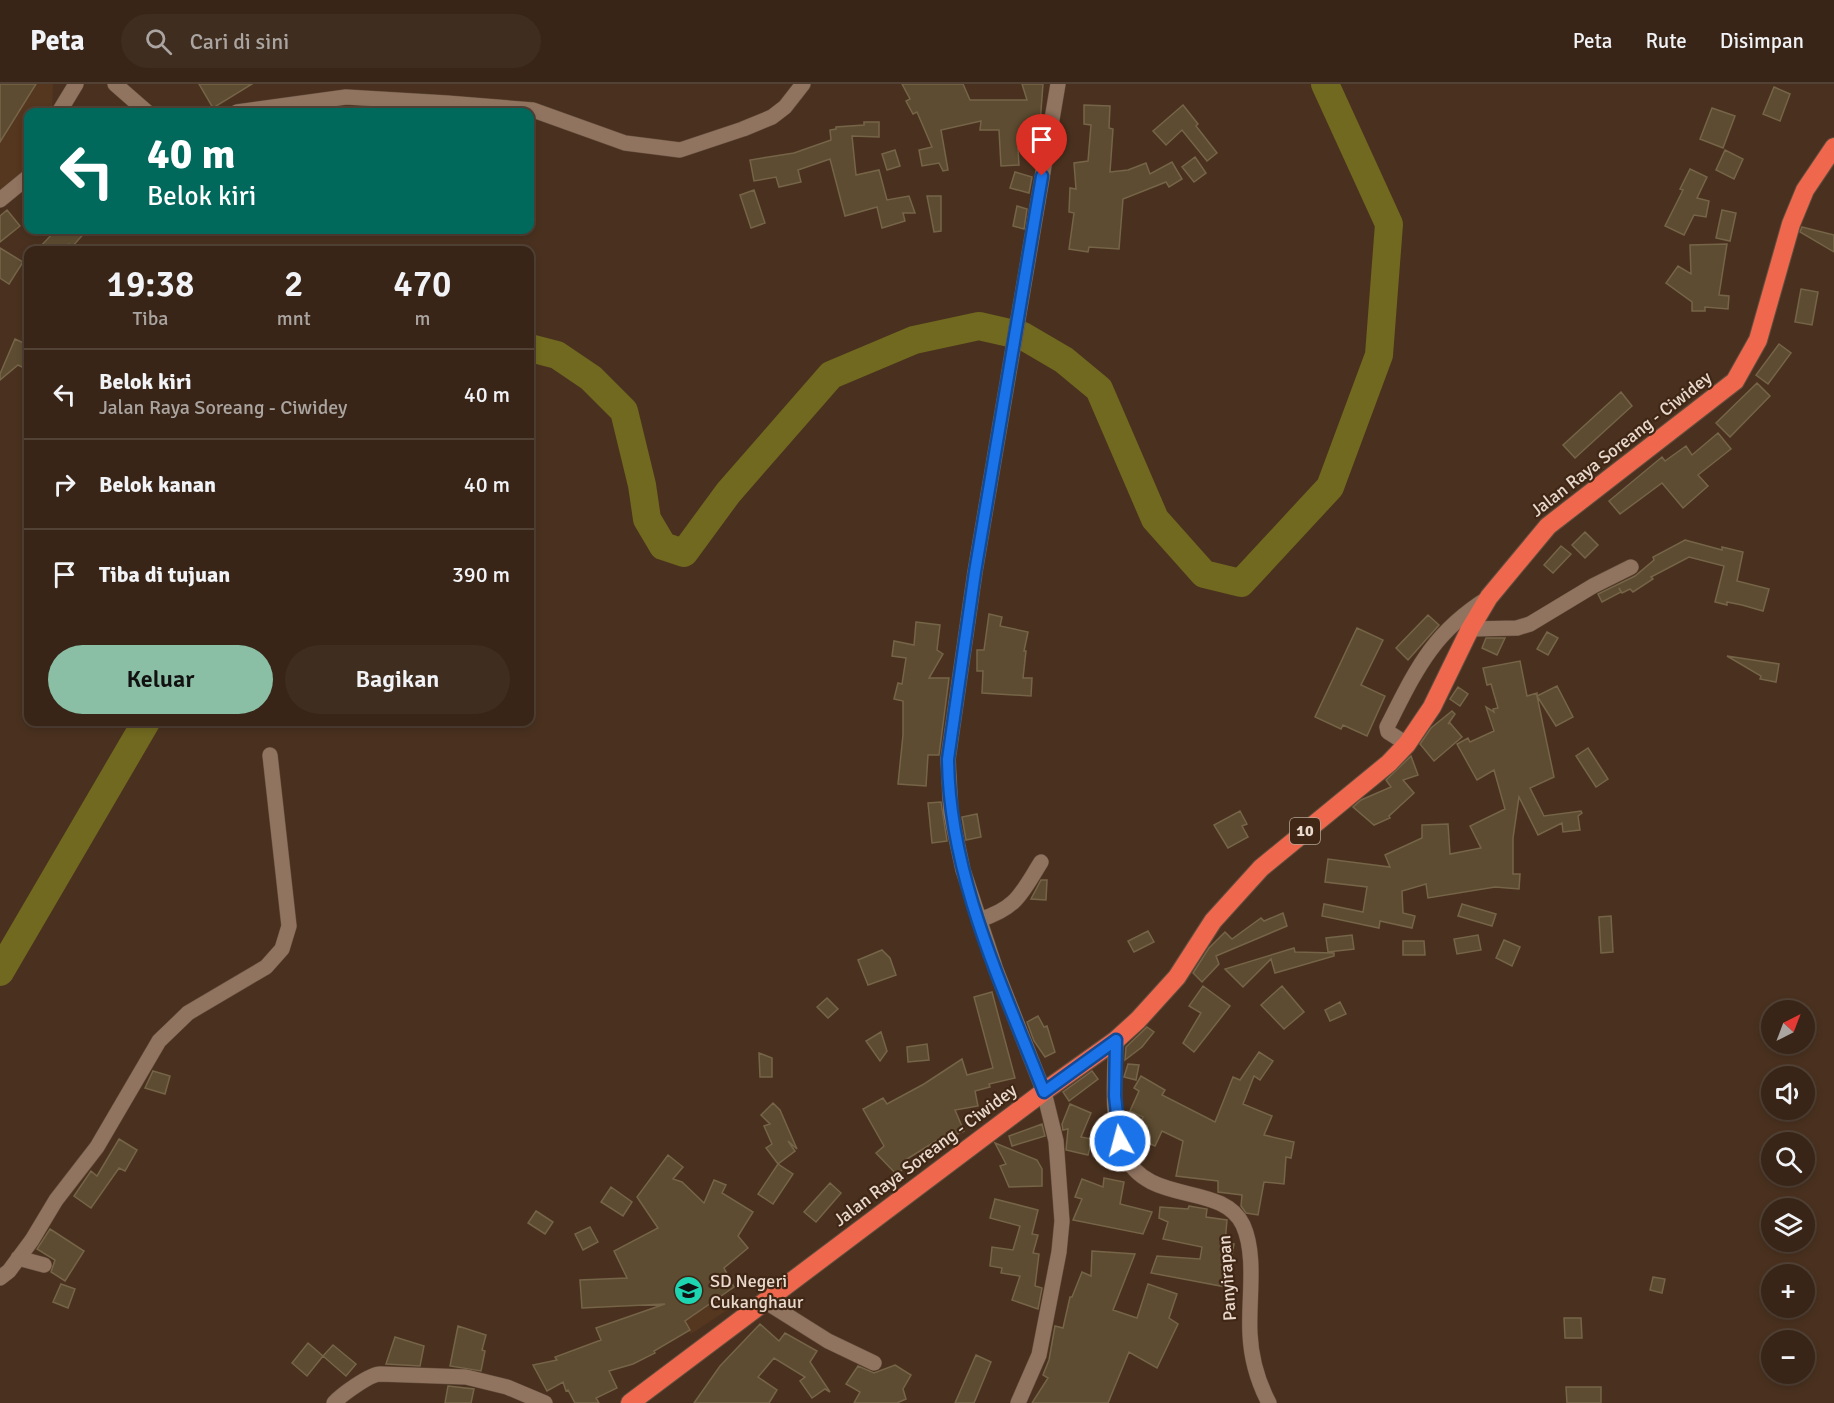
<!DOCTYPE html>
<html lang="id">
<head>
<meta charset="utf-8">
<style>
	:root { --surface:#382517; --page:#3f2d20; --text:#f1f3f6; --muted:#aba5a1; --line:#524236; --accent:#8abfa5 }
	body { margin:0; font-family:Signika,sans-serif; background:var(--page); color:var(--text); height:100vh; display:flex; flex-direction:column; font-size:22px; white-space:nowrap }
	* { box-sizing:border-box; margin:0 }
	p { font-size:20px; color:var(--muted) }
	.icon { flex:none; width:33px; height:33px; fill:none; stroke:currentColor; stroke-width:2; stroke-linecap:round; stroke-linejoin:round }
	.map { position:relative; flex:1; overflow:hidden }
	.sheet { position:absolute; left:24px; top:162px; width:510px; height:480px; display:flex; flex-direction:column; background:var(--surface); border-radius:12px; box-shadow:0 3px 9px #0003,0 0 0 2px var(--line) }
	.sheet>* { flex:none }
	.guide { position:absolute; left:24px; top:24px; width:510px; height:126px; border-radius:12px; box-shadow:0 3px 9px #0003,0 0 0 2px var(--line); background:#00695c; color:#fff; overflow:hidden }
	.needle { width:39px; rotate:42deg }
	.tools { position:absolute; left:1761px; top:916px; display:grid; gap:12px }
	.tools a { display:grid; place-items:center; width:54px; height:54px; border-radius:50%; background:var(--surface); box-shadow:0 3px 9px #0003,0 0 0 2px var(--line); font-size:30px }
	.pin { position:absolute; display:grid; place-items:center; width:51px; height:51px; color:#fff; margin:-62px -26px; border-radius:50% 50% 50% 0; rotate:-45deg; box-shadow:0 0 6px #0007 }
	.pin .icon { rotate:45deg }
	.me { position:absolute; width:66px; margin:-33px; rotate:353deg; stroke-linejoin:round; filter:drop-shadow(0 0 4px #0008) }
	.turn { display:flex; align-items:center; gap:21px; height:126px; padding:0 24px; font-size:27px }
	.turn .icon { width:78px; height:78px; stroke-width:2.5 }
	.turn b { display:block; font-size:42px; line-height:51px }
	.eta { display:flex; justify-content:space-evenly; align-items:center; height:102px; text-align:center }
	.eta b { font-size:36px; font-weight:600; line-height:42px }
	.action { display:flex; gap:12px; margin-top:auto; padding:12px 24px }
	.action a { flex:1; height:69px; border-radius:36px; background:var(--accent); color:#111; font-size:24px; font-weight:600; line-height:69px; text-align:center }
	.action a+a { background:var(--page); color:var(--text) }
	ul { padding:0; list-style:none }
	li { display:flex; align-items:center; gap:18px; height:90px; padding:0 24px; border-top:2px solid var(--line) }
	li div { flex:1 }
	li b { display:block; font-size:22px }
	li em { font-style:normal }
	header { display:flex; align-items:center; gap:36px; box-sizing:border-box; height:84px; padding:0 30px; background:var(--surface); border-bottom:2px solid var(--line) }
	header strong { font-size:28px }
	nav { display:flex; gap:33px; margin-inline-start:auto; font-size:21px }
	.search { width:420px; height:54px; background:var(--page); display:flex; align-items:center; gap:15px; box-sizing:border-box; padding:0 21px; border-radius:33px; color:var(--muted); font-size:22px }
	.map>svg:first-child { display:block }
</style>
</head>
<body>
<header>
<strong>Peta</strong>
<div class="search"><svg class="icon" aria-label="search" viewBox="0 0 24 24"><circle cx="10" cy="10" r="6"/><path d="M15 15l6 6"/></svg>Cari di sini</div>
<nav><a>Peta</a><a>Rute</a><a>Disimpan</a></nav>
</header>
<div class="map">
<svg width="1834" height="1319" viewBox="0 0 1834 1319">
	<rect width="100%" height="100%" fill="#4a311f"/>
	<path fill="#55361f" d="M0 0H53L52 28H28V83L24 90 0 107Z
		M691 1163 729 1225 691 1250 649 1188Z"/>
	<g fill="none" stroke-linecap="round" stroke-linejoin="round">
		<path stroke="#71691f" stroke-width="28" d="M530 264 557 271 591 294 624 327 642 401 647 435 663 462 684 469 728 409 831 291 914 256 979 242 1023 252 1064 276 1099 305 1155 435 1204 490 1241 499 1330 403 1379 271 1389 140 1325 0
			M0 888 146 638"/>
	</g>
	<path fill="#5d4c31" stroke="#756448" stroke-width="1.5" d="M0 0H36L0 58Z
		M199 0H252L213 24Z
		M902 0H963L970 16H1027L1022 0H1043L1040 40H1036L1033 66 1018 64 1019 81 1001 82 999 46H980L981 37 941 46 948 86 943 87 939 79 922 82 919 66 932 63 917 28 913 30 906 17 910 15Z
		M1774 3 1790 10 1780 37 1763 30Z
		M1084 21 1110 22 1109 44 1113 45 1110 88 1128 86 1146 79 1150 90 1172 78 1182 95 1169 103 1166 98 1123 115 1119 165 1089 163 1088 168 1069 165 1074 129 1069 128 1070 104 1076 105 1074 79 1088 77 1091 41 1084 40Z
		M1183 21 1198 40 1196 42 1217 69 1207 77 1182 46 1166 61 1153 47Z
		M1712 24 1735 32 1723 64 1700 55Z
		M864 38H879V53L852 52 856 91 879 86 887 116 909 112 915 129H903L905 137 882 144 877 123 845 132 830 75 798 86 801 98 779 103 776 93 754 97 750 76 794 69 831 56 830 46 836 45V43L864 41Z
		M895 66 900 82 887 86 882 70Z
		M1725 66 1743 75 1734 95 1716 86Z
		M1195 73 1206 89 1194 98 1182 83Z
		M1690 85 1707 93 1697 114 1709 117 1706 133 1694 131 1684 151 1665 142 1683 106 1680 105Z
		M1015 88 1032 93 1029 109 1010 104Z
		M754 106 765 139 751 144 740 111Z
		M927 112H941V147L934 148Z
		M1017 122 1027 125 1024 145 1013 142Z
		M7 126 20 142 0 158V132Z
		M1722 126 1736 129 1730 157 1716 154Z
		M1802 143 1834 151V168L1800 148Z
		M56 146H87L72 163 69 160 64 166H37Z
		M1727 160 1719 211 1729 212 1728 225 1705 223V227H1692V218L1666 199 1678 182 1691 190 1690 161Z
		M0 164 23 178 9 200 0 194Z
		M1801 205 1818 208 1812 241 1795 238Z
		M15 255 28 261V273L24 284 18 281 0 296V290Z
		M1779 260 1791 269 1768 300 1756 291Z
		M1757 299 1770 312 1730 353 1716 339Z
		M1621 308 1632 322 1575 374 1563 361Z
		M1718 349 1731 365 1698 391 1708 402 1683 424 1662 399 1620 430 1609 417 1662 373 1665 377 1686 362 1692 371Z
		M1585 448 1598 461 1585 474 1572 461Z
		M1685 456 1722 466V463L1743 468 1737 497 1769 505 1763 527 1742 521 1727 518V521L1715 518 1724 482 1689 473 1651 493 1653 495 1633 508 1630 505 1622 509 1619 504 1621 508 1602 518 1598 510 1635 492 1654 476 1653 473Z
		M1561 462 1571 470 1553 489 1544 481Z
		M989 530 1002 533 1000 542 1028 548 1024 567H1026L1023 594H1032L1031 612 982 609 983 587H977V566H984Z
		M1428 531 1439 541 1408 576 1396 564Z
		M916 538 940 541 937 566 943 570 929 594H949L939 671H928L926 702 898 700 903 651V617L894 615 898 599 902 600 906 574 892 572 894 557 914 561Z
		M1357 544 1383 556 1361 601 1385 612 1367 652 1343 641 1341 645 1315 633Z
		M1547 548 1558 554 1548 571 1537 565Z
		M1486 554H1505L1497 571 1482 564Z
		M1727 572 1779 580 1776 598 1760 595 1761 592Z
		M1520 577 1527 612 1537 609V612L1557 602 1573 633 1556 642 1537 612 1554 693 1530 704 1544 732 1581 727 1582 729 1578 732 1580 746 1563 748 1562 739 1538 751 1519 713 1513 754V790H1520L1519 805 1495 803 1428 814 1426 800 1402 807 1403 829 1415 832 1412 844 1380 837 1379 844 1322 832 1324 820 1363 828 1367 803 1325 798 1328 775 1390 783 1385 771 1422 754V741L1448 740 1450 770 1481 764 1470 742 1505 725 1494 686 1477 696 1457 660 1468 654 1470 658 1494 647 1486 623 1494 628 1493 625 1498 624 1491 600 1487 601 1483 584Z
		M1458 603 1468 610 1460 622 1450 615Z
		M1452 627 1455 630 1448 640 1450 639 1462 653 1434 677 1420 660 1431 644Z
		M1588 664 1608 695 1596 703 1576 672Z
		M1411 672 1418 691 1403 696 1414 709 1389 732 1390 734 1374 741 1353 723 1361 716 1391 703 1386 696Z
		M941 718 947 757 932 759 928 719Z
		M1240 727 1247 740 1242 742 1248 753 1228 764 1214 741Z
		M977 730 981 753 966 756 962 733Z
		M1041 796H1047L1046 816 1031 815Z
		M1462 820 1496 830 1492 842 1458 832Z
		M1283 829 1287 842 1216 872 1219 880 1202 898 1193 889 1209 864 1225 848 1232 855 1261 834 1264 837Z
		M1611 832 1613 868 1601 869 1599 833Z
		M1148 847 1154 858 1134 868 1128 857Z
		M1352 851 1354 865 1328 868 1326 854Z
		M1478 851 1481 866 1457 870 1454 855Z
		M1504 856 1520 863 1512 882 1496 874Z
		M1403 857H1424L1425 871H1403Z
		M1294 864 1295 868 1334 869V872L1275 889 1271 875 1243 903 1225 885Z
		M882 866 890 874 896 891 868 901 858 876Z
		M1203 902 1230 922 1194 968 1183 959 1201 929 1189 922Z
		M1282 902 1304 928 1284 945 1261 921Z
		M992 908 1015 994 989 1000 990 1003 975 1007 978 1022 955 1026 964 1047 946 1055 944 1052 907 1075 910 1078 897 1091 876 1069 884 1062 863 1025 883 1014 887 1020 924 1000 962 975 967 991 993 984 974 913Z
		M827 914 838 925 828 934 817 923Z
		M1340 918 1346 930 1330 937 1325 926Z
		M1038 932 1044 943 1047 942 1055 968 1045 973 1034 957 1027 938Z
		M1147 943 1154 948 1142 963 1125 976 1126 963Z
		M881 948 887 967 880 977 866 957Z
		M927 960 929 976 908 978 907 963Z
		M1259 968 1273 977 1260 996 1254 992 1243 1020 1272 1032 1264 1051 1294 1058 1291 1074 1286 1073 1284 1100 1264 1098 1258 1131 1246 1129 1241 1122 1242 1111 1218 1108V1097L1176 1092 1183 1057 1162 1047 1155 1062 1134 1053 1143 1033 1130 1027 1139 1007 1134 1004 1141 992 1165 1006 1162 1011 1215 1038 1233 993 1240 996Z
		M759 969 772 974V993H760Z
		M1128 980 1139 981 1136 996 1124 993Z
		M153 987 170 992 165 1010 145 1004Z
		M1092 987 1098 995 1069 1017 1063 1008Z
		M773 1019 780 1026 797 1065 788 1057 795 1067 778 1080 766 1064 772 1060 764 1042 770 1040 761 1031Z
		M1070 1020 1091 1029 1081 1053 1092 1055 1088 1071 1066 1066 1068 1045 1063 1046 1062 1040Z
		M1042 1040 1045 1052 1012 1062 1009 1052Z
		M119 1055 137 1066 125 1087 119 1084 91 1124 74 1112 91 1087 97 1092Z
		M995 1059 1037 1076 1042 1085V1102L1009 1103 1000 1082 1006 1080Z
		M668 1071 683 1083 673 1095 682 1098 704 1119 714 1096 726 1101 722 1109 753 1128 738 1152 748 1164 724 1184 734 1203 685 1237 690 1246 654 1267 655 1269 633 1280 609 1287 617 1304 596 1314 599 1319H575L568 1306 566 1307 563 1298 547 1307 533 1281 557 1276 555 1273 601 1256 596 1244 665 1220 582 1224 580 1196 627 1194 614 1167 658 1144 637 1113Z
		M778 1080 793 1090 773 1120 758 1110Z
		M1104 1094 1124 1098 1120 1120 1152 1128 1143 1150 1073 1136 1082 1115 1075 1113 1082 1095 1103 1103Z
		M830 1099 841 1109 816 1138 804 1128Z
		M611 1103 632 1118 623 1132 601 1118Z
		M995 1115 1038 1126 1032 1150 1038 1151 1033 1169 1039 1170 1035 1202 1042 1204 1038 1225 1012 1216 1020 1192 1001 1189 1002 1184 990 1182 992 1163 1013 1166 1020 1142 990 1134Z
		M1189 1122 1207 1125 1206 1133 1227 1136 1225 1159 1234 1160 1226 1203 1151 1189 1157 1172 1200 1175 1202 1163 1163 1155 1168 1138 1159 1134 1160 1123 1188 1125Z
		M536 1127 553 1138 545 1150 528 1139Z
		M590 1143 598 1158 583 1166 575 1150Z
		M50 1145 84 1167 65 1197 51 1188 55 1176 37 1165Z
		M1092 1167 1135 1170 1113 1226 1137 1234 1148 1200 1177 1210 1169 1234 1178 1240 1157 1284 1129 1268 1108 1319H1032L1048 1294 1043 1291 1049 1276 1055 1242 1063 1244 1070 1213H1072L1082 1188 1091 1192Z
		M1653 1193 1665 1195 1662 1209 1650 1206Z
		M61 1200 75 1205 68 1224 53 1218Z
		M1564 1234H1581L1582 1254H1565Z
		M760 1240 779 1257 785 1249 817 1267 810 1278 830 1308 825 1305 812 1314 800 1297 805 1293 774 1274 758 1293 777 1306 769 1319H694L720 1282Z
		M458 1242 486 1251 482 1266 485 1267 481 1287 450 1282Z
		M395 1253 424 1262 420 1282 386 1280Z
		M308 1259 323 1272 307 1292 292 1279Z
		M333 1261 356 1280 346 1292 323 1272Z
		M976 1271 991 1278 974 1319H955Z
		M895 1281 911 1291 903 1305 906 1315 897 1319H854L860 1308 846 1300 858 1282 874 1289Z
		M448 1302 474 1305 471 1319H445Z
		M1566 1303H1601V1319H1567Z"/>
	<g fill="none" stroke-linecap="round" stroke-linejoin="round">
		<defs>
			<path id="minor" d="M115 0 147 28
				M59 28 76 0
				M237 28 346 13 447 19 533 26 625 59 680 66 743 45 772 33 785 23 803 0
				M0 116 28 93
				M1470 545 1517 544 1530 540 1593 502 1631 483
				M1407 660 1388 648 1387 643C1416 586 1432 549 1488 514
				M979 836C1017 824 1021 810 1041 778
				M1116 956C1115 992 1110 1035 1124 1069 1147 1123 1222 1097 1243 1141 1257 1172 1248 1217 1250 1250 1251 1273 1258 1298 1269 1319
				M18 1174 44 1181
				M0 1194 9 1187 32 1156 56 1116 97 1063 159 957 188 929 266 883 282 865 289 842 270 671
				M766 1218 828 1257 874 1279
				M334 1319C341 1311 370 1290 380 1290L466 1293 507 1303 545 1319
				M1018 1319 1039 1271 1059 1168 1062 1137 1056 1057 1044 1008 996 886 963 786 951 730 948 675 975 488 1058 0"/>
			<path id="highway" d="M630 1319 1046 1006 1116 956 1138 936 1177 893 1213 837 1261 784 1389 679 1407 660 1432 623 1470 545 1489 513 1548 442 1735 297 1758 256 1791 140 1805 106 1834 63"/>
		</defs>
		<use href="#minor" stroke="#644f3e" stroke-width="16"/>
		<use href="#highway" stroke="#644f3e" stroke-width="20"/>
		<use href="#minor" stroke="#917460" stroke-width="15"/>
		<use href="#highway" stroke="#ef684e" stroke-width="18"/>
	</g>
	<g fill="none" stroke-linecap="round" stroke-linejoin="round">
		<defs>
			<path id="route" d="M1042 92 975 488 948 675C949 791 1002 901 1044 1008L1116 956 1115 1012 1120 1057"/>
		</defs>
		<use href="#route" stroke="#114b97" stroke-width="15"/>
		<use href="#route" stroke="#1a73e8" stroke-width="10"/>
	</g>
	<defs>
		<symbol id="school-disc" viewBox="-11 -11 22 22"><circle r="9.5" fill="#1dd5b1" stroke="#402715"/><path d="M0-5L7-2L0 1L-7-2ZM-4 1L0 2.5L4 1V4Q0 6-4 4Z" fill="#111"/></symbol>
	</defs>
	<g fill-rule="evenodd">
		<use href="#school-disc" x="672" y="1190" width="33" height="33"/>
	</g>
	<g text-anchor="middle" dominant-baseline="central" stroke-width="4.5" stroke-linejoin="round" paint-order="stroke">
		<rect fill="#402715" stroke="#b6a496" stroke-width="1.5" x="1290" y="734" width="30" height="26" rx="4.5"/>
		<g font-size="16" font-weight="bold" fill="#e9d9cd">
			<text x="1305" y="747">10</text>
		</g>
		<g font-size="18" fill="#e9d9cd" stroke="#402715">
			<text transform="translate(1621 360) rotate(-38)">Jalan Raya Soreang - Ciwidey</text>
			<text transform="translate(925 1071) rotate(-37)">Jalan Raya Soreang - Ciwidey</text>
			<text transform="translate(1227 1194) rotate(-94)">Panyirapan</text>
		</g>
		<g font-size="18" fill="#e9d9cd" stroke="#402715" text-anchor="start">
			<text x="710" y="1197">SD Negeri<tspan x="710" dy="21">Cukanghaur</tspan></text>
		</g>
	</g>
</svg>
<div class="tools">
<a><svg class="needle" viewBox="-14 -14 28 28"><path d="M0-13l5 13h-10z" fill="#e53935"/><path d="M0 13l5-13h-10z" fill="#aba5a1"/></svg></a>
<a><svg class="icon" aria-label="sound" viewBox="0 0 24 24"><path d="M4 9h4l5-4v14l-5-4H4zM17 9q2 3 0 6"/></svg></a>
<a><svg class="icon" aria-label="search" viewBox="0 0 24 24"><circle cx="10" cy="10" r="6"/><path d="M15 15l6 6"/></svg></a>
<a><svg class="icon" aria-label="layers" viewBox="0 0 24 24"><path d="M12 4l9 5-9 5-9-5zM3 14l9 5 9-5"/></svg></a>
<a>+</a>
<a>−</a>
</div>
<div class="pin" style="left:1042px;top:92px;background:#d93025"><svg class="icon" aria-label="arrive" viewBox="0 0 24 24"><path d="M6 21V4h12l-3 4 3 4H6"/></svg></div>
<svg class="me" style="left:1120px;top:1057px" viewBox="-20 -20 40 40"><circle r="17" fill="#1a73e8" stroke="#fff" stroke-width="3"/><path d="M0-11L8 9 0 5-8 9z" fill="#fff"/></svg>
<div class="guide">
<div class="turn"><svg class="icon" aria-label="left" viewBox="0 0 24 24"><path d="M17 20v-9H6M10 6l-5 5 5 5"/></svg><div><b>40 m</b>Belok kiri</div></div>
</div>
<section class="sheet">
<div class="eta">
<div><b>19:38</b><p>Tiba</p></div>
<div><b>2</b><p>mnt</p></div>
<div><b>470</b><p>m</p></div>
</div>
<ul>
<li><svg class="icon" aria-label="left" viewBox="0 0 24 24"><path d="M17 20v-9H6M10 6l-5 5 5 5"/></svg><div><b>Belok kiri</b><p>Jalan Raya Soreang - Ciwidey</p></div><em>40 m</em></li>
<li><svg class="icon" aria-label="right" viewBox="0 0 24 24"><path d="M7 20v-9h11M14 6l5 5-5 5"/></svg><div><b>Belok kanan</b></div><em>40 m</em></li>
<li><svg class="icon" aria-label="arrive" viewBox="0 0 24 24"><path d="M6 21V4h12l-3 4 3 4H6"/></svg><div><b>Tiba di tujuan</b></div><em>390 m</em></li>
</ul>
<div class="action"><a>Keluar</a><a>Bagikan</a></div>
</section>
</div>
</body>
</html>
